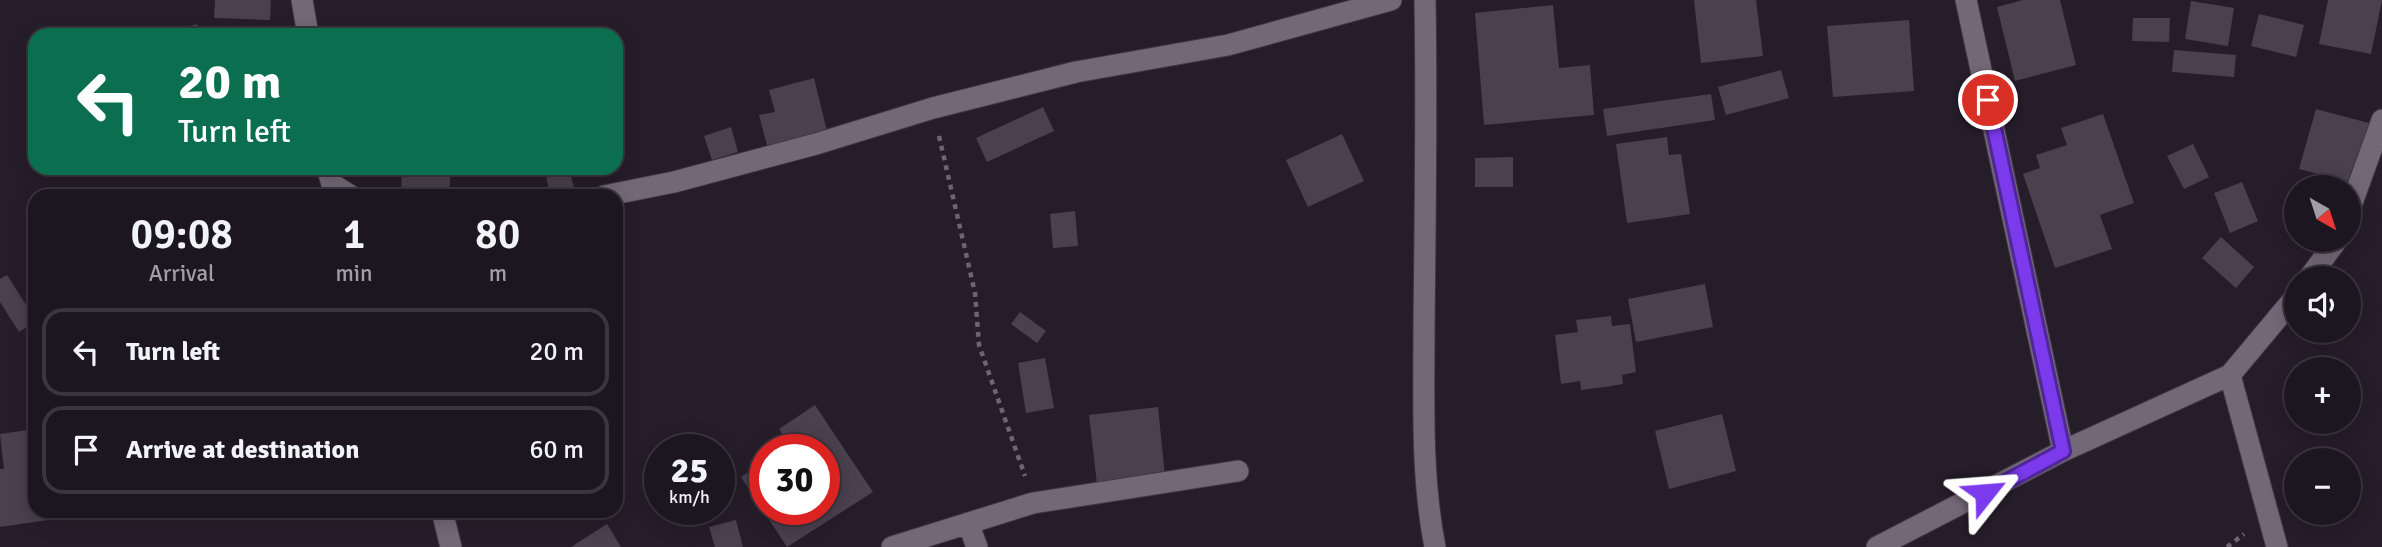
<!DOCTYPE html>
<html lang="en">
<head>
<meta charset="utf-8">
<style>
	:root { --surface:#1c1620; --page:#251f29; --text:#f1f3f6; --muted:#a09fa5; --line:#3a353e }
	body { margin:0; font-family:Signika,sans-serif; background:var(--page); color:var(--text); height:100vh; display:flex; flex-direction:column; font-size:26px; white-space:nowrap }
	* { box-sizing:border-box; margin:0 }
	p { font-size:23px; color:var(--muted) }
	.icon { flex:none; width:38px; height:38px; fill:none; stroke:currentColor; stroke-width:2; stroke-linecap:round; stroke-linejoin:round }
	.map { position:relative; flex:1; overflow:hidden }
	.sheet { position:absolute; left:28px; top:189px; width:595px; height:329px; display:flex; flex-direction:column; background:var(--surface); border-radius:21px; box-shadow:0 4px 18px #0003,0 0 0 2px var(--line) }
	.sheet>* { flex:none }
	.hud { position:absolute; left:28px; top:28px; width:595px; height:147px; border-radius:21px; box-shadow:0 4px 18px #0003,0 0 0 2px var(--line); background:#0b6e4f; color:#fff; overflow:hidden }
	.needle { width:46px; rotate:141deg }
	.fabs { position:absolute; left:2284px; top:175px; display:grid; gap:14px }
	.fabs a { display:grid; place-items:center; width:77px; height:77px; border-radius:50%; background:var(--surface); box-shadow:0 4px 18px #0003,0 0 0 2px var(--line); font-size:35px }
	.speed { position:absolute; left:644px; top:434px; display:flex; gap:14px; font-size:35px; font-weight:700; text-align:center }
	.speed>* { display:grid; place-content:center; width:91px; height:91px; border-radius:50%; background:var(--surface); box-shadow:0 4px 18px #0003,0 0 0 2px var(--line); line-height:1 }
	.speed small { font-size:18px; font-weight:400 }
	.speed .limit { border:10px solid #d22; background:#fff; color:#111 }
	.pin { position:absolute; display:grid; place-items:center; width:60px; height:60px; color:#fff; margin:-30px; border:4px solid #fff; border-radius:50%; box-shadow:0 2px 7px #0007 }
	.me { position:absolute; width:77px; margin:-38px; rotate:62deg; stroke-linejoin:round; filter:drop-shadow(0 0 5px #0008) }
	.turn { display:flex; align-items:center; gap:24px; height:147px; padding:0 35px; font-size:32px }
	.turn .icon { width:91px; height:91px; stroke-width:2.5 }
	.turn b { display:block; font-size:49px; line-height:60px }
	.eta { display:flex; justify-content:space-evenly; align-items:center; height:119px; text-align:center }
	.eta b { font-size:42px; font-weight:600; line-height:49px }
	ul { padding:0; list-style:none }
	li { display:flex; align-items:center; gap:21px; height:88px; margin:0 14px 10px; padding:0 21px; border:4px solid var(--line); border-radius:21px }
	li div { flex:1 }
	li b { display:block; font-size:26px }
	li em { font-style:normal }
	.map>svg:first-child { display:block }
</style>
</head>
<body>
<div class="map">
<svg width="2382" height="547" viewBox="0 0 2382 547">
	<rect width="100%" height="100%" fill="#261d2a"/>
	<path fill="#4a404e" d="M215 0H271L270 20 214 18Z
		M1694 0H1756L1763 56 1701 63Z
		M2023 0H2060L2076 65 2015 81 1997 7Z
		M2328 0H2382L2371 54 2319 44Z
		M2191 1 2234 8 2228 46 2185 39Z
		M1553 5 1559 68 1590 65 1594 115 1484 125 1475 13Z
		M2259 14 2304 25 2296 57 2251 46Z
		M2133 18H2170L2169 42 2132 41Z
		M1909 20 1914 91 1833 97 1827 26Z
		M197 24 200 35H177L175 30Z
		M2174 50 2236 55 2234 77 2172 72Z
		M1781 70 1789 98 1726 115 1718 87Z
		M814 78 828 135 768 149 759 115 775 112 769 90Z
		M1711 94 1715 120 1607 136 1603 109Z
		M1043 107 1054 131 987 162 976 138Z
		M2316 109 2369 123 2353 183 2299 169Z
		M2103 114 2134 203 2100 215 2112 249 2055 268 2023 174 2040 168 2036 155 2067 145 2061 128Z
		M731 127 738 152 712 160 704 136Z
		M1342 134 1364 181 1308 207 1286 160Z
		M1667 137 1669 155 1681 154 1690 214 1627 223 1616 144Z
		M2193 144 2209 177 2184 189 2167 156Z
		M1513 157V187H1475V158Z
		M402 168H451L449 196H401Z
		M544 168H569L574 188 550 193Z
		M2242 182 2258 221 2230 233 2214 193Z
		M1075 211 1078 246 1053 248 1050 214Z
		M2221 237 2254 267 2236 288 2202 258Z
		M7 275 35 319V322L19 332 0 302V279Z
		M1705 284 1713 327 1636 342 1628 299Z
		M1020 312 1046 331 1037 343 1011 324Z
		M1611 316 1612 326 1630 324 1636 372 1622 375 1623 384 1605 387 1581 390 1580 381 1561 384 1555 335 1578 332 1576 320Z
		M1045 358 1054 408 1026 413 1018 363Z
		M815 405 873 492 787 547 741 477 765 461V509H824V450H781L789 444 779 429Z
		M1158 407 1165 476 1097 484 1089 415Z
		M1722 414 1736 471 1669 489 1655 431Z
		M35 429V511H68L69 517 0 527V469H4L0 434Z
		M736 520 743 547H715L709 527Z
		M607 524 621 547H571Z"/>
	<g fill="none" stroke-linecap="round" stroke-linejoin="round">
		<defs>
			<path id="minor" d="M302 0 308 35
				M1425 0C1427 110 1425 220 1424 330 1424 401 1421 476 1435 547
				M1966 0 2063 451
				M327 168 332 184 351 196
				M604 196 674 182 816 144 933 108 1076 72 1228 45 1391 0
				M2348 214 2382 120
				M2309 278 2337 240
				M2230 375 2277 547
				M442 511 451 547
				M968 523 977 547
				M892 547 1033 503 1238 471
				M1877 547 2063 451 2230 375 2296 296"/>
		</defs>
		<use href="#minor" stroke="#3f3842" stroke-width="23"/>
		<path stroke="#6d6571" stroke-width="4.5" stroke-dasharray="5 5" stroke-linecap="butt" d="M939 136 975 293 979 345 1025 476
			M2227 547 2244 534"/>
		<use href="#minor" stroke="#736877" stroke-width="21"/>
	</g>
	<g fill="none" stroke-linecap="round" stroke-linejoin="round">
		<defs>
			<path id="route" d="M1985 493 2063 451 1988 100"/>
		</defs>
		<use href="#route" stroke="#51269a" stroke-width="18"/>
		<use href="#route" stroke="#7c3aed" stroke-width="12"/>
	</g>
</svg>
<div class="fabs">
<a><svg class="needle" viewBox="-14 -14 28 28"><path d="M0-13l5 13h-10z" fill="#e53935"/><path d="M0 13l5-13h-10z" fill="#a09fa5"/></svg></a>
<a><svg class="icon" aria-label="sound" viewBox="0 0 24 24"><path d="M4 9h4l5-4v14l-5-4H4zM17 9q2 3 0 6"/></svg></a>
<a>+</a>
<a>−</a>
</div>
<div class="speed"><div>25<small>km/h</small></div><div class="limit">30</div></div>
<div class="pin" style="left:1988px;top:100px;background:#d93025"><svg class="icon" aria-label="arrive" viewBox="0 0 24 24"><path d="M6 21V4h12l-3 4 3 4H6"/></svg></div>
<svg class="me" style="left:1985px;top:493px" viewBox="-20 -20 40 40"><path d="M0-17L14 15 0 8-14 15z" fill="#7c3aed" stroke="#fff" stroke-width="4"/></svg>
<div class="hud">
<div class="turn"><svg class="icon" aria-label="left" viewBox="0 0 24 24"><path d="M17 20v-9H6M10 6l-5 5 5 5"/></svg><div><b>20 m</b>Turn left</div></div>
</div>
<section class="sheet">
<div class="eta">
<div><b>09:08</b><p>Arrival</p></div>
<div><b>1</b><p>min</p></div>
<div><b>80</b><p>m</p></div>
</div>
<ul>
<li><svg class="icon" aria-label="left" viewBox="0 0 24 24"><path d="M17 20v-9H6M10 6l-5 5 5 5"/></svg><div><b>Turn left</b></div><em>20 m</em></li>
<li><svg class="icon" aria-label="arrive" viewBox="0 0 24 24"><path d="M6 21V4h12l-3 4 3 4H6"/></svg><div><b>Arrive at destination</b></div><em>60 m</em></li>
</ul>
</section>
</div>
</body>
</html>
